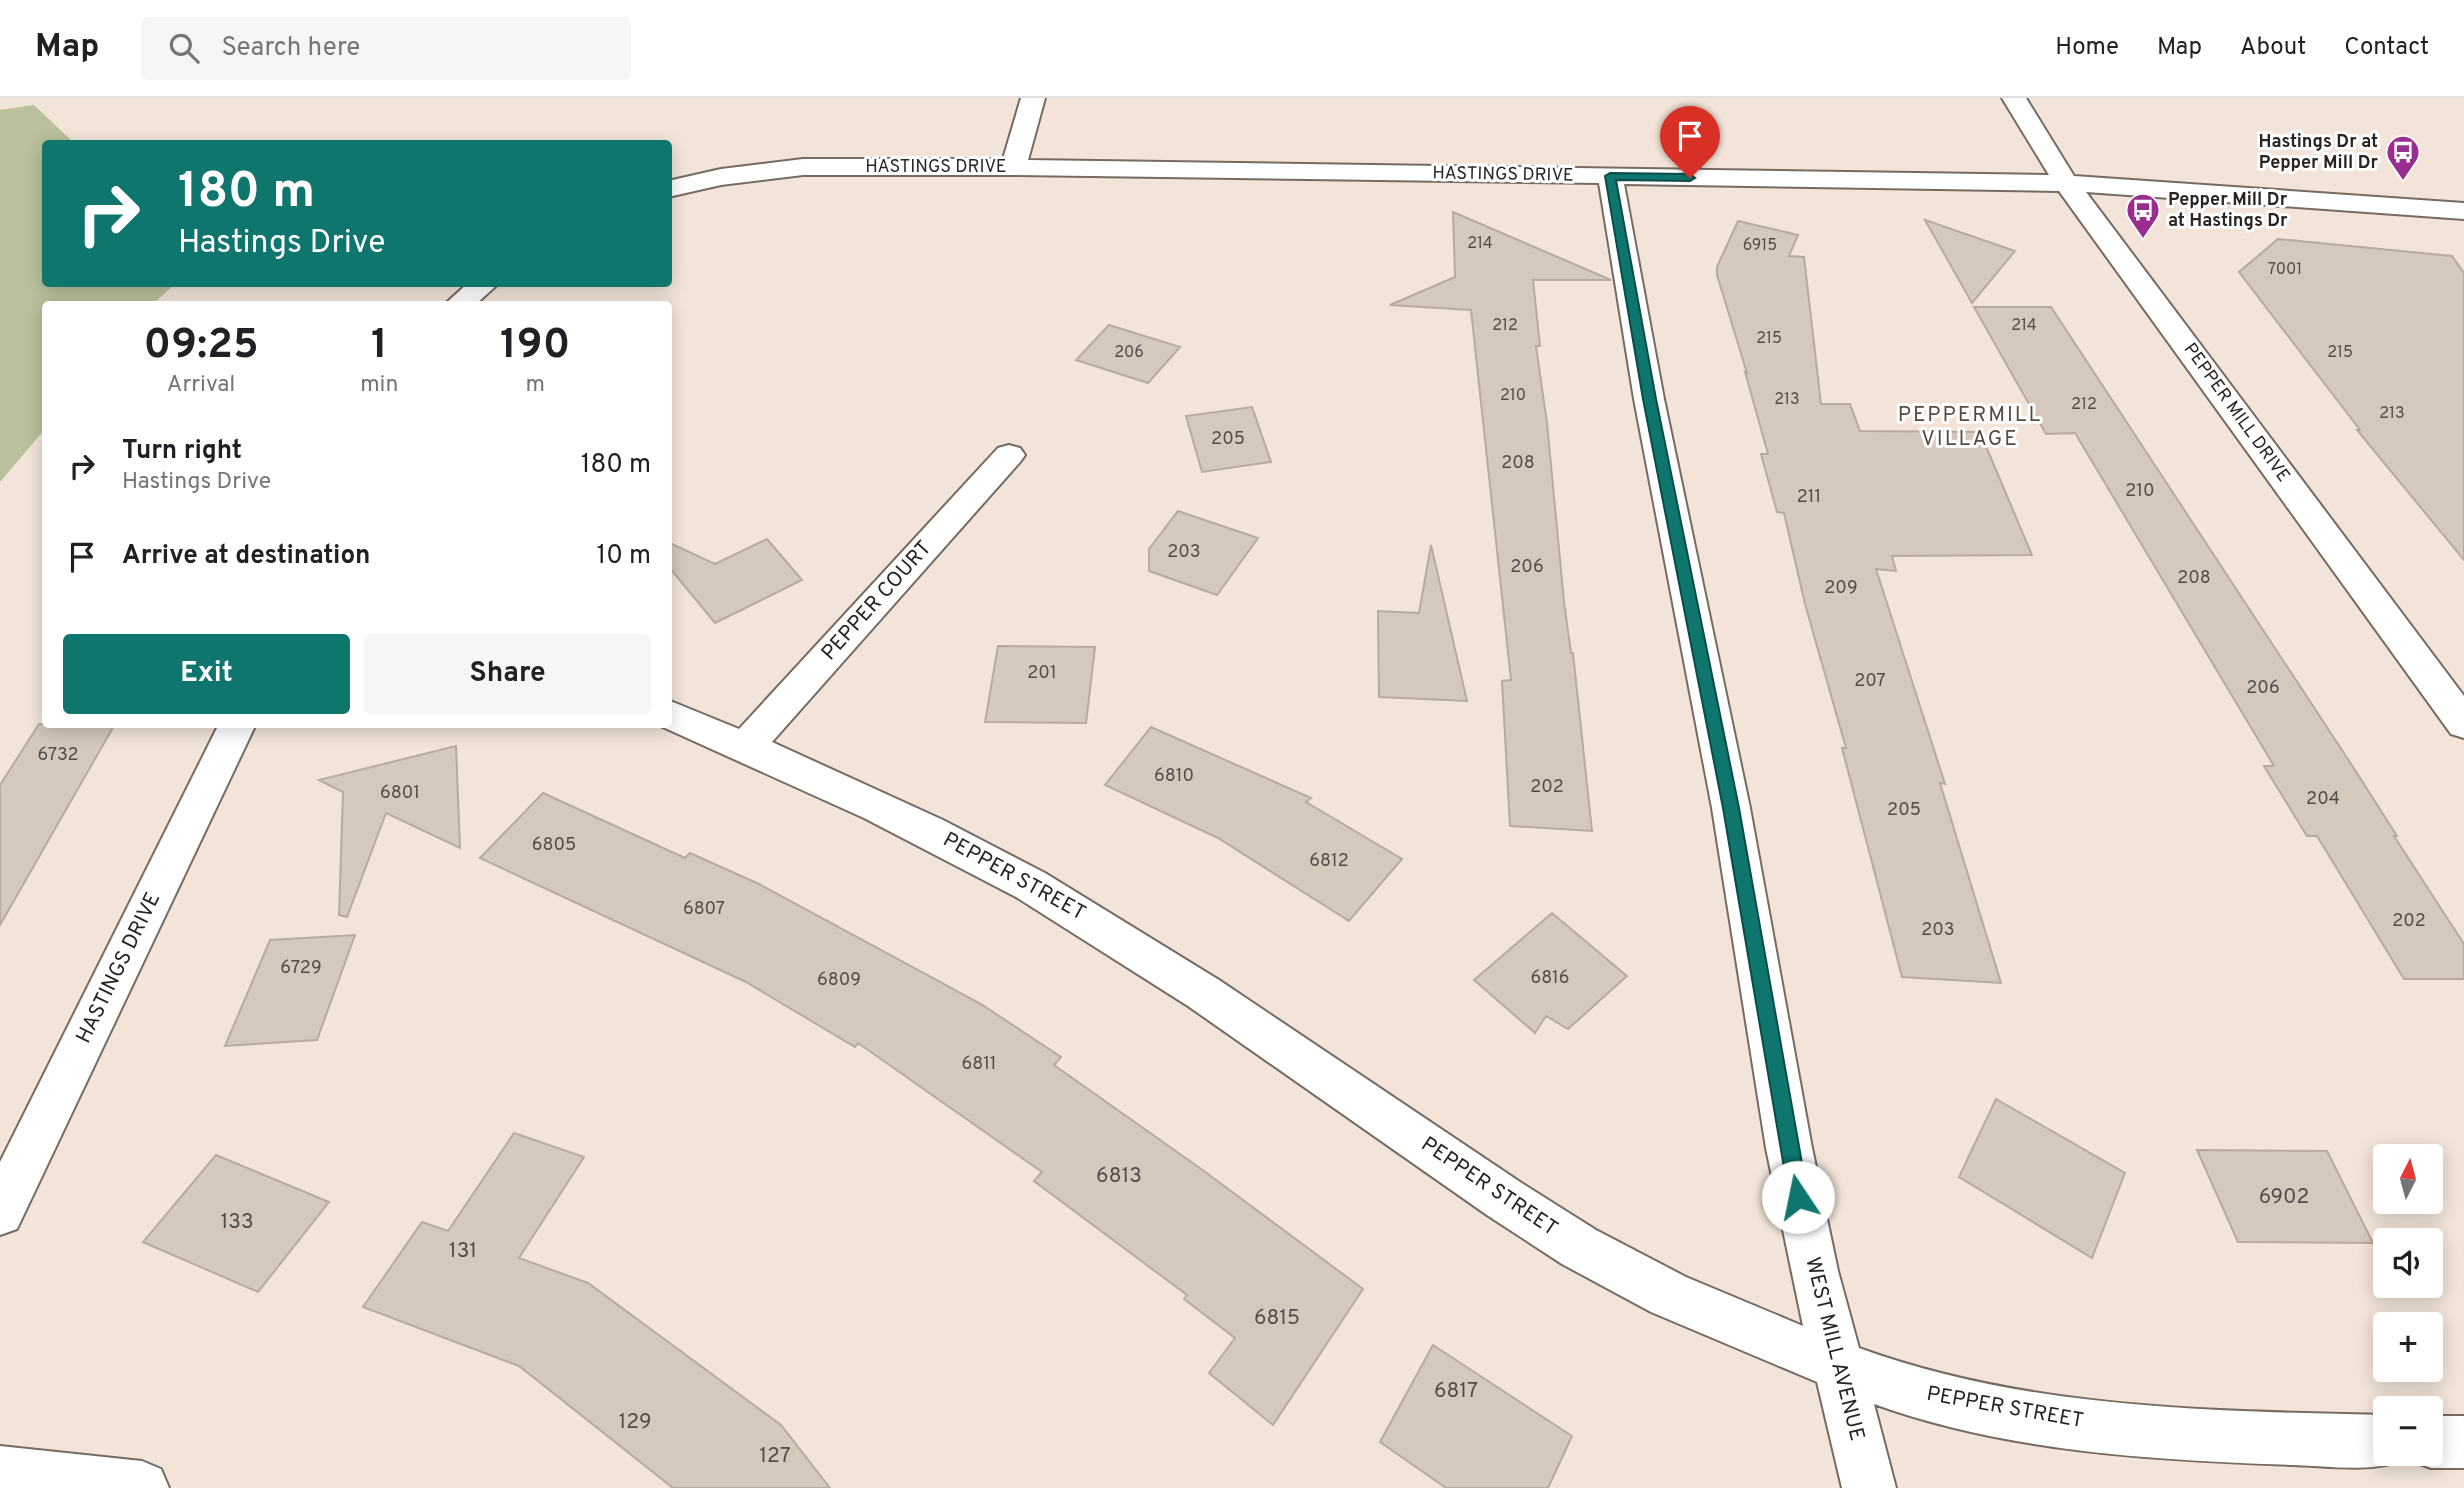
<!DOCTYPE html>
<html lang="en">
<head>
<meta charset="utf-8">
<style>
	:root { --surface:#fff; --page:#f6f6f6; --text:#202124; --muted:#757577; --line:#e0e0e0; --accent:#0f766e }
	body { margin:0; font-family:Overpass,sans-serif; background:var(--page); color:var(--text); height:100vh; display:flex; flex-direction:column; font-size:26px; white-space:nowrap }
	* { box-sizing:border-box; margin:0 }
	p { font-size:23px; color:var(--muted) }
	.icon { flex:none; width:38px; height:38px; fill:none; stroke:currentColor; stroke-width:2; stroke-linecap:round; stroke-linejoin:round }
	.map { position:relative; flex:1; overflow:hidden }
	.panel { position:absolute; left:42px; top:203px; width:630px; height:427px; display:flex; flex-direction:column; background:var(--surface); border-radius:7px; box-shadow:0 4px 18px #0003 }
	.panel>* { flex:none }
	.guide { position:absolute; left:42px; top:42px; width:630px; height:147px; border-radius:7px; box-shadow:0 4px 18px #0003; background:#0f766e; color:#fff; overflow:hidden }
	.needle { width:46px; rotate:6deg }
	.buttons { position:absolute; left:2373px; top:1046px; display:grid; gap:14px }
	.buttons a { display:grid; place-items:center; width:70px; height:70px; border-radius:7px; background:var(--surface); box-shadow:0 4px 18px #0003; font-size:35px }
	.pin { position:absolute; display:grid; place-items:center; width:60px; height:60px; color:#fff; margin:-72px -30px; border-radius:50% 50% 50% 0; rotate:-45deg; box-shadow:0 0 7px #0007 }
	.pin .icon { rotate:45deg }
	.me { position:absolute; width:77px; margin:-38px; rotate:349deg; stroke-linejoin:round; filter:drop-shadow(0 0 5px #0008) }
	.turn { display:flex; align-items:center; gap:24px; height:147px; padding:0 21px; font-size:32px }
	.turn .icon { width:91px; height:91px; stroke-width:2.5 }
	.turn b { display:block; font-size:49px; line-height:60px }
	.eta { display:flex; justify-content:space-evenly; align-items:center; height:119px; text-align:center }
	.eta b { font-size:42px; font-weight:700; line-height:49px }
	.cta { display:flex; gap:14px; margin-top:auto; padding:14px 21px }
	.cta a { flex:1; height:80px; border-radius:7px; background:var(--accent); color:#fff; font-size:28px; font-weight:700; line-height:80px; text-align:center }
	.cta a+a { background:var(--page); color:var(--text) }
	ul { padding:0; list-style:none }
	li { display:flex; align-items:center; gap:21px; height:91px; padding:0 21px }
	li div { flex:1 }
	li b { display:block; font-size:26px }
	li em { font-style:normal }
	header { display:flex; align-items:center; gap:42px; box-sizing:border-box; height:98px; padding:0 35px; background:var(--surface); border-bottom:2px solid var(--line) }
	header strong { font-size:33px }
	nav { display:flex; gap:38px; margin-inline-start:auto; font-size:24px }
	.search { width:490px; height:63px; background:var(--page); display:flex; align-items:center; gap:18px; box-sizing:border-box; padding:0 24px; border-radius:7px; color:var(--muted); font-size:26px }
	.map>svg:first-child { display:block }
</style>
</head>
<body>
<header>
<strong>Map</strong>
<div class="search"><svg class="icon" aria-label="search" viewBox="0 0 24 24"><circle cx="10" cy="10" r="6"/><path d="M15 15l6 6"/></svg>Search here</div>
<nav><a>Home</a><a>Map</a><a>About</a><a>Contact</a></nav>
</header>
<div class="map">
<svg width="2464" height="1390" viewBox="0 0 2464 1390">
	<rect width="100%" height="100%" fill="#f2e4d8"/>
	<path fill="#b9c09b" d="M34 7 74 45 46 46V186H175L153 206H46L45 331 0 384V12Z"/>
	<path fill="#d5c8bc" stroke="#b7aa9e" stroke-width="2" d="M1453 114 1611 182H1533L1540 248H1536L1547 325 1564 504 1571 555H1573L1592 733 1510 728 1502 583 1511 582 1471 212 1390 207 1455 179Z
		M1925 122 2015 153 1972 205Z
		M1738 123 1798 137 1789 158 1804 159 1821 306H1850L1860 333 1980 334 2032 457 1892 458 1896 473 1876 471 1945 686 1940 685 2001 885 1902 879 1842 650H1846L1805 506 1784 415 1777 414 1761 356H1768L1745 274 1747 275 1717 177V169Z
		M2278 141 2452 158 2464 175V462L2357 332H2360L2239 174Z
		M1974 209H2051L2355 672 2397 738H2394L2464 846V881H2404L2317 738H2307L2264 668H2274L2075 335 2046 336Z
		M1109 227 1180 249 1148 285 1076 262Z
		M1252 309 1271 364 1202 374 1186 318Z
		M1178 413 1258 440 1217 497 1149 473V451Z
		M767 441 802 482 715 525 668 468V444L715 466Z
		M1431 447 1467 603 1379 599 1378 513 1419 515Z
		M998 548 1095 549 1086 625 985 624Z
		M39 626H115L0 827V687Z
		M1151 629 1311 700 1306 704 1402 761 1349 823 1218 740 1105 687Z
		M456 648 460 750 386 715 347 819 339 817 343 694 319 682Z
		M543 695 685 760 690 755 759 786 981 906 1061 959 1054 967 1204 1073 1363 1191 1273 1327 1209 1275 1235 1240 1184 1201 1187 1197 1034 1083 1042 1074 858 945 855 949 746 884 480 760Z
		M1552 815 1627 878 1568 931 1546 918 1535 935 1474 882Z
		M355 837 317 942 225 948 270 842Z
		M1996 1001 2125 1075 2092 1160 1959 1079Z
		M514 1035 584 1059 519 1160 588 1185 781 1327 830 1390H673L519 1268 363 1209 422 1124 448 1133Z
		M2197 1052 2327 1053 2373 1145 2238 1144Z
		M216 1057 329 1104 258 1194 143 1144Z
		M1433 1247 1572 1338 1548 1390H1446L1380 1344Z"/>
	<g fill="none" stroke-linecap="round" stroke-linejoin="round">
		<defs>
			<path id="minor" d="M1021 0H1045L1028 62 2049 77 2002 0H2026L2074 78 2464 105V121L2086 94 2464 598V640L2451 636 2059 93 1624 86 1664 301 1750 710 1812 1050 1838 1173 1859 1250C2026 1311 2209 1313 2385 1317V1356H2406L2404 1362C2370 1375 2329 1368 2293 1367 2153 1362 2007 1354 1874 1306L1896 1390H1842L1817 1284 1651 1214 1562 1166 1487 1117 1188 908 1016 799 864 720 656 626H668V602L739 631 998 350 1009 347 1020 350 1025 357 1020 364 772 644 943 722 1045 775 1219 882 1520 1084 1596 1132 1686 1179 1803 1228 1766 1050 1712 710 1634 301 1599 85 1013 77H803L721 87 668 99V83L721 71 803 61H1003Z
				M467 186H498L476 206H445Z
				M219 626H256L17 1131 0 1137V1064Z
				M2431 1318H2464V1370H2431L2412 1363 2410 1356H2431Z
				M0 1348 142 1363 161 1371 169 1390H0Z"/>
		</defs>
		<use href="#minor" stroke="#776a60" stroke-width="4"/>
		<use href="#minor" fill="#fff" fill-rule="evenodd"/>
	</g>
	<path fill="#0f766e" stroke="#0a4d48" stroke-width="2" d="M1610 75 1690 76 1695 80 1690 83 1616 82 1656 301 1739 710 1808 1099 1805 1106 1798 1108 1792 1106 1789 1099 1723 710 1643 301 1605 78Z"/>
	<defs>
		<symbol id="bus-pin" viewBox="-11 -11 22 30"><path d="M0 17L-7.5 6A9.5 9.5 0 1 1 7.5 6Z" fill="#9a2e90" stroke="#fff"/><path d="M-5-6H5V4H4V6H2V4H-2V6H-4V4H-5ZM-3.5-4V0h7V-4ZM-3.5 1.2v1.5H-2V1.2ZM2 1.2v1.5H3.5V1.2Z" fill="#fff"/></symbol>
	</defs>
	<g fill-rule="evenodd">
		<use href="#bus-pin" x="2384" y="35" width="38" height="52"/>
		<use href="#bus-pin" x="2124" y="93" width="38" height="52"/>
	</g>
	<g text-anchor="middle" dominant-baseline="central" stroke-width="6" stroke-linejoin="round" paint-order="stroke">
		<g font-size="16" fill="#544d46">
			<text x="1480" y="146">214</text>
			<text x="1760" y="148">6915</text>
			<text x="2285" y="172">7001</text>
			<text x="1505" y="228">212</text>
			<text x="2024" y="228">214</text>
			<text x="1769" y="241">215</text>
			<text x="1129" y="255">206</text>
			<text x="2340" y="255">215</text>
			<text x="1513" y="298">210</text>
			<text x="1787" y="302">213</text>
			<text x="2084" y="307">212</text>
			<text x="2392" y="316">213</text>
		</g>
		<g font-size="18" font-weight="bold" fill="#29241f" stroke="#fff" text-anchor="end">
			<text x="2378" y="44">Hastings Dr at<tspan x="2378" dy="21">Pepper Mill Dr</tspan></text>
			<text x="2168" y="102" text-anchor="start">Pepper Mill Dr<tspan x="2168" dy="21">at Hastings Dr</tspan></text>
		</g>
		<g font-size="18" fill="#29241f" stroke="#fff">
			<text x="936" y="69">HASTINGS DRIVE</text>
			<text transform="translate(1503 77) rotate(1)">HASTINGS DRIVE</text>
			<text transform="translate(2236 315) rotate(54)">PEPPER MILL DRIVE</text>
		</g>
		<g font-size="18" fill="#544d46">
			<text x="1228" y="341">205</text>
			<text x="1518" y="365">208</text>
			<text x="2140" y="393">210</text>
			<text x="1809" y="399">211</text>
			<text x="1184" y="454">203</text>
			<text x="1527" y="469">206</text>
			<text x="2194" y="480">208</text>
			<text x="1841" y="490">209</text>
			<text x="1042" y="575">201</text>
			<text x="1870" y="583">207</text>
			<text x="2263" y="590">206</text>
			<text x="58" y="657">6732</text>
			<text x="1174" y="678">6810</text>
			<text x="1547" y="689">202</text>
			<text x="400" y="695">6801</text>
			<text x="2323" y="701">204</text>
			<text x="1904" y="712">205</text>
			<text x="554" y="747">6805</text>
			<text x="1329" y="763">6812</text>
			<text x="704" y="811">6807</text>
			<text x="2409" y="823">202</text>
			<text x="1938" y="832">203</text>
			<text x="301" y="870">6729</text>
			<text x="1550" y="880">6816</text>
			<text x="839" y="882">6809</text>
			<text x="979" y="966">6811</text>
		</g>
		<g font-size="21" letter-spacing="2" fill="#564b41" stroke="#fff">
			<text x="1970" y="317">PEPPERMILL<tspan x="1970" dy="24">VILLAGE</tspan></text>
		</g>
		<g font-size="21" fill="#29241f" stroke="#fff">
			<text transform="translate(877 503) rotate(-48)">PEPPER COURT</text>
			<text transform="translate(1014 779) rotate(29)">PEPPER STREET</text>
			<text transform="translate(119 870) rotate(-64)">HASTINGS DRIVE</text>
			<text transform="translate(1489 1089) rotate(34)">PEPPER STREET</text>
			<text transform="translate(1834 1251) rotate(76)">WEST MILL AVENUE</text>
			<text transform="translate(2005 1310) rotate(10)">PEPPER STREET</text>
		</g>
		<g font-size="21" fill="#544d46">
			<text x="1119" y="1078">6813</text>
			<text x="2284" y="1099">6902</text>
			<text x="237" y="1124">133</text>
			<text x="463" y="1153">131</text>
			<text x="1277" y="1220">6815</text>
			<text x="1456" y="1293">6817</text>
			<text x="635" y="1324">129</text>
			<text x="775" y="1358">127</text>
		</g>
	</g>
</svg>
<div class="buttons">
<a><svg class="needle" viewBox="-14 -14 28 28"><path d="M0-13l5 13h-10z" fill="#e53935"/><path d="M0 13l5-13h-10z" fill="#757577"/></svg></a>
<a><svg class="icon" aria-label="sound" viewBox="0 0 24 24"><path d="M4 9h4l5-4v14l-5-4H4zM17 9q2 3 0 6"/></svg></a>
<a>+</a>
<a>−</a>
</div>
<div class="pin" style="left:1690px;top:80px;background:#d93025"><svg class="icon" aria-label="arrive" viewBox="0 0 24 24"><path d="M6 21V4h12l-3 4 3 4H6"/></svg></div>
<svg class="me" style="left:1798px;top:1099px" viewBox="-20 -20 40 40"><circle r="19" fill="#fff"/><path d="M0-13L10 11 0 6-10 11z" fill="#0f766e"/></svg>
<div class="guide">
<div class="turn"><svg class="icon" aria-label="right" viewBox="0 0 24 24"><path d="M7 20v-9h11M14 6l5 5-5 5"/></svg><div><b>180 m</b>Hastings Drive</div></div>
</div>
<section class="panel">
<div class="eta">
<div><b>09:25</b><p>Arrival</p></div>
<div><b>1</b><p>min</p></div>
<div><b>190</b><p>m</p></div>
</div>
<ul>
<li><svg class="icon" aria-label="right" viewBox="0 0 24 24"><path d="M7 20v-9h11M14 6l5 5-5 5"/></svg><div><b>Turn right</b><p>Hastings Drive</p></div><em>180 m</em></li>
<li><svg class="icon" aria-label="arrive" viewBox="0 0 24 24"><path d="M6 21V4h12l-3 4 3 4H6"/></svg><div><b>Arrive at destination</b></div><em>10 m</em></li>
</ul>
<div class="cta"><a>Exit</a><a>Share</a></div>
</section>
</div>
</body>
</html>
